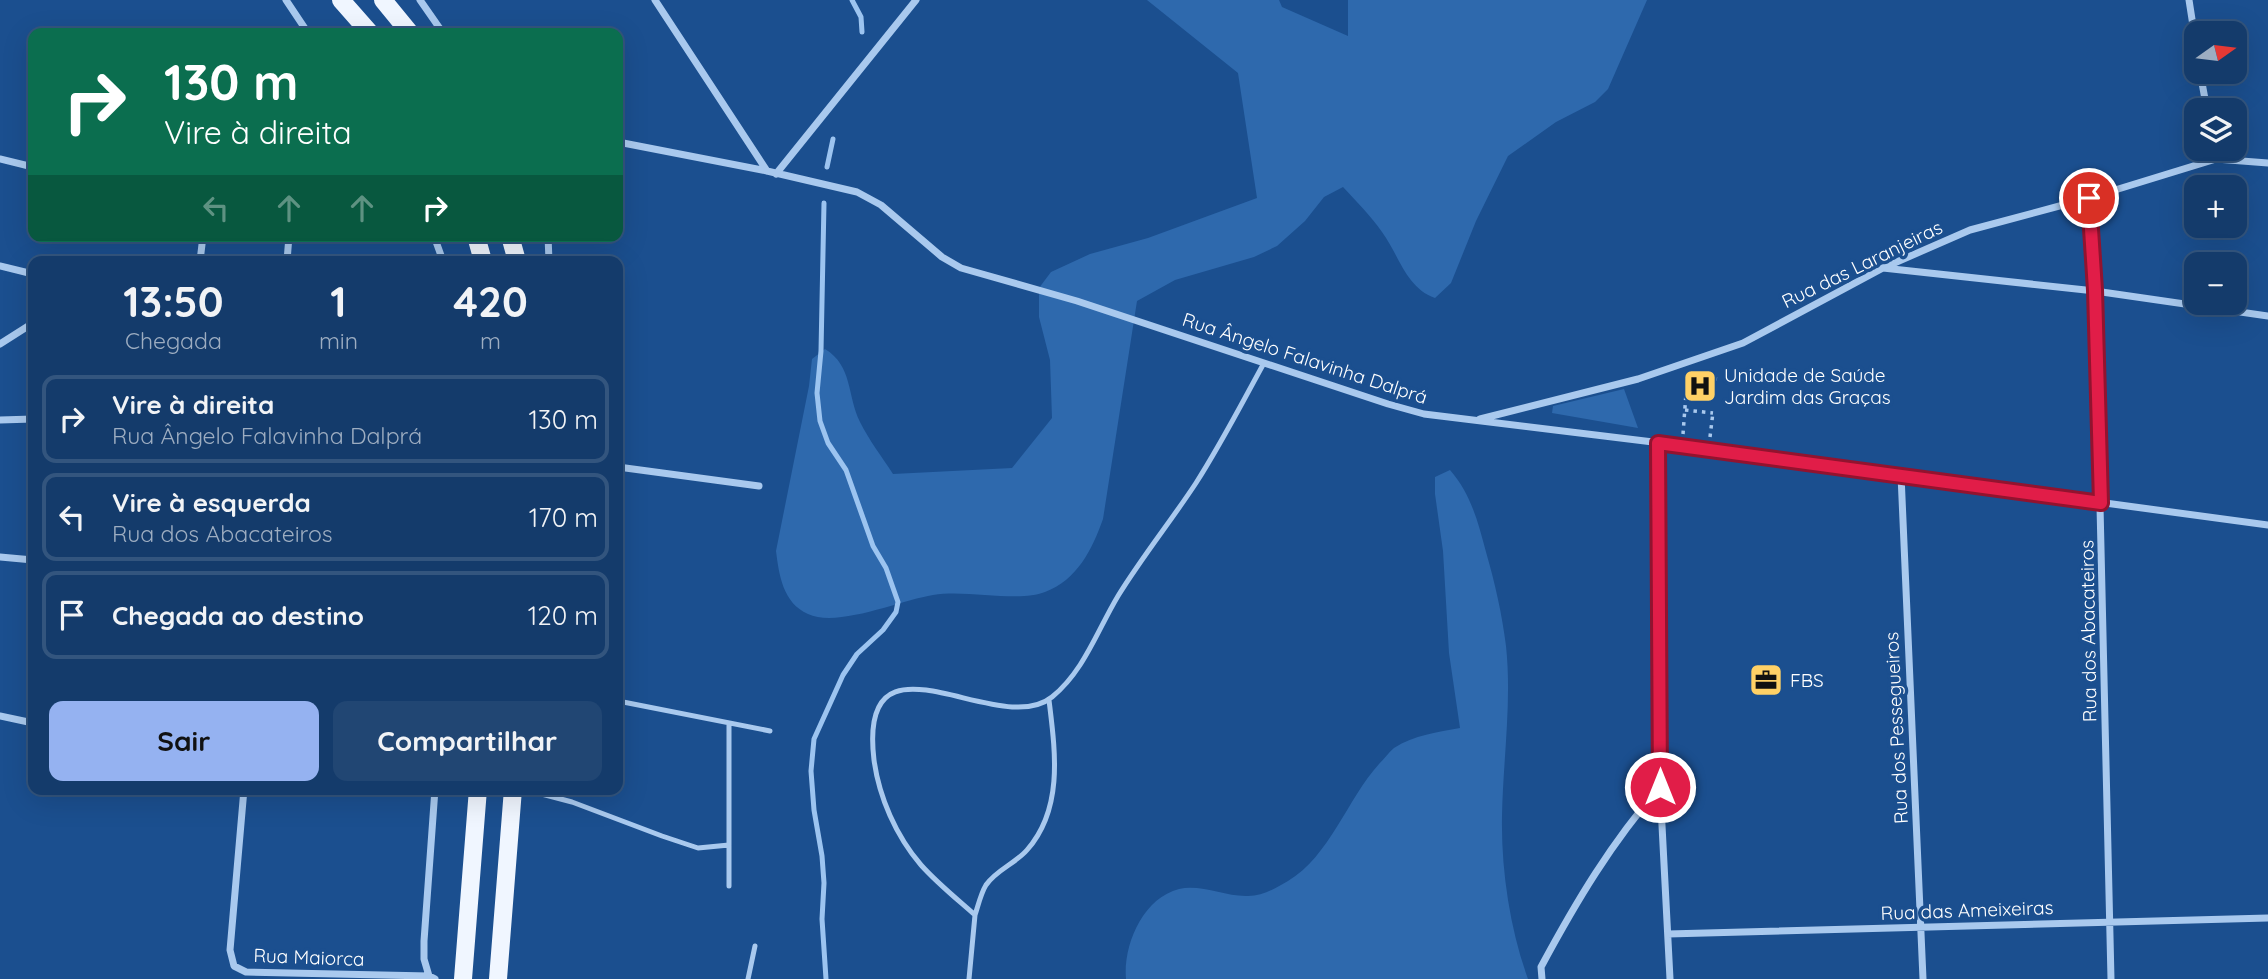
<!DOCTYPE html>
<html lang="pt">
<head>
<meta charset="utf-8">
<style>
	:root { --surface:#143b6b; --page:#214673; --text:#f1f3f6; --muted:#9dadc1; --line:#33557e; --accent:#95b2f1 }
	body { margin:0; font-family:Quicksand,sans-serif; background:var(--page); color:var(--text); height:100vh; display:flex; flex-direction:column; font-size:26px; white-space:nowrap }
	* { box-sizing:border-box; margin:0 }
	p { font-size:23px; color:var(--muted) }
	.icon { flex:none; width:38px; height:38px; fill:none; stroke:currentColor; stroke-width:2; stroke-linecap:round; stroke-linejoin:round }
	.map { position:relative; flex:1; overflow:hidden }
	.panel { position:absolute; left:28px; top:256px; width:595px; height:539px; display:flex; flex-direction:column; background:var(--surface); border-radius:14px; box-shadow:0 7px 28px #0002,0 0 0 2px var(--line) }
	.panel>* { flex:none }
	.hud { position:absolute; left:28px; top:28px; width:595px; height:214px; border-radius:14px; box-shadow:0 7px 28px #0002,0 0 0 2px var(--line); background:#0b6e4f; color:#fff; overflow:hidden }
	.needle { width:46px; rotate:76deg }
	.buttons { position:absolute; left:2184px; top:21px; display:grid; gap:14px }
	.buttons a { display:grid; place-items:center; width:63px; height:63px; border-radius:14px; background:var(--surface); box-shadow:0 7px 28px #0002,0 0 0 2px var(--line); font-size:35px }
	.pin { position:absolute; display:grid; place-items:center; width:60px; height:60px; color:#fff; margin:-30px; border:4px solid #fff; border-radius:50%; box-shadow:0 2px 7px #0007 }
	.me { position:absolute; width:77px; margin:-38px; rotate:0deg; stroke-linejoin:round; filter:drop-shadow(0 0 5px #0008) }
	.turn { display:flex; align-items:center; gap:24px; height:147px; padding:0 21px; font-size:32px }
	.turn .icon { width:91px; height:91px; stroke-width:2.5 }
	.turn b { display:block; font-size:49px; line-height:60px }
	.lanes { display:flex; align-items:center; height:66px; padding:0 21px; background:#0003; justify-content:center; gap:35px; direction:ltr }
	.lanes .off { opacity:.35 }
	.eta { display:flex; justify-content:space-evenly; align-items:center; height:119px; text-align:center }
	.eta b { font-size:42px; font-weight:700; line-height:49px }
	.cta { display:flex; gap:14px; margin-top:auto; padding:14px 21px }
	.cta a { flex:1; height:80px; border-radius:14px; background:var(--accent); color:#111; font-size:28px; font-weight:700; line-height:80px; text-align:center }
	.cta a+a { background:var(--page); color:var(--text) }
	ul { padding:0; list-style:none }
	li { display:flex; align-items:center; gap:21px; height:88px; margin:0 14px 10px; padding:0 7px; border:4px solid var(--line); border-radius:14px }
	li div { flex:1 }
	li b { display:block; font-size:26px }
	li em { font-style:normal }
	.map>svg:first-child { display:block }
</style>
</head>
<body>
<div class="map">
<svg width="2268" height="979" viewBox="0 0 2268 979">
	<rect width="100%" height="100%" fill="#1b4f8f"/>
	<path fill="#2e69ad" d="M1147 0H1279L1282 7 1348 36V0H1647L1608 89 1595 102 1556 122 1508 156 1476 221 1451 283 1435 298C1406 288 1399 255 1382 232 1371 216 1356 201 1343 187L1324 197 1305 221 1277 246 1254 257 1175 280 1137 301 1103 519C1092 550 1077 580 1045 592 1018 603 967 589 933 595 901 600 838 628 808 614 783 603 779 575 776 551L809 386 812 359 825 349C853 366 847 396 860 422 869 440 882 457 893 474L1012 468 1052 418 1050 360 1039 317V288L1051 272 1090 254 1148 238 1257 198 1238 73Z
		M1624 389 1638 428 1552 413 1553 406Z
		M1450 470C1471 494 1478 522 1486 552 1495 583 1502 614 1506 646 1512 702 1503 760 1502 816 1501 870 1510 929 1528 979H1126C1123 945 1143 898 1179 889 1202 884 1225 897 1248 896 1263 896 1276 888 1288 881 1329 857 1348 798 1379 764 1384 759 1389 752 1394 748 1414 735 1438 732 1460 728L1449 653 1443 551 1435 494V477Z"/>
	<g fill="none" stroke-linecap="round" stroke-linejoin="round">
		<path stroke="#9cc4f0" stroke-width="5" d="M852 0 861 17 862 32
			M827 167 833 139
			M824 203 821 351 817 393 820 421 828 443 846 470 873 546 886 568 898 602 896 612 883 630 857 654 843 675 814 739 811 771 814 810 822 856 824 883 822 919 826 979"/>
		<path stroke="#a9c9ee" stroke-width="3.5" stroke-dasharray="3.5 5" stroke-linecap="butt" d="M1685 410 1713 413
			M1683 434 1687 380 1694 376 1717 379
			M1710 437 1713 412"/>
		<path stroke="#a9c9ee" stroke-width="5" d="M618 701 770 731
			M729 723V886
			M515 792H534L572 802 662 836 698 848 729 845
			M975 915C978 906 981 893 986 885 996 870 1016 863 1027 850 1064 808 1055 750 1049 700
			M748 979 755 946
			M969 979 975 915C957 899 937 883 921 865 896 836 879 797 874 760 857 618 998 741 1052 697 1084 671 1097 631 1118 596 1142 557 1171 521 1196 483 1221 444 1242 403 1264 363"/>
		<path stroke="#a9c9ee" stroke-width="7" d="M286 0 308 33
			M420 0 443 33
			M655 0 767 171
			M2189 0 2196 45
			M2200 72 2207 110
			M618 142 767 171 857 192 881 205 942 257 961 268 1077 301 1388 404 1424 414 1653 442 2268 525
			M0 159 33 167
			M776 174 916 0
			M2089 198 2095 291 2111 979
			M434 236 443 261
			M548 236 549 261
			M200 261 203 236
			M287 261 289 236
			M0 266 33 274
			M1883 268 2095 291 2268 316
			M0 344 33 323
			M1480 419 1638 379 1743 343 1883 268 1970 230 2089 198 2216 159 2268 163
			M0 420 33 419
			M1658 443 1660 787 1670 979
			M618 467 759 486
			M1901 475 1923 979
			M0 557 33 560
			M0 716 33 723
			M244 789 230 950 234 966 246 972 429 976 435 979
			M1668 934 2268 918
			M429 976 424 959V941L435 789
			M1542 979 1541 967C1576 902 1611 843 1660 787"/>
		<path stroke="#f0f6ff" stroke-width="18" d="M341 0 370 33
			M383 0 410 33
			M476 236 483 261
			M510 236 517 261
			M463 979 478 789
			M498 979 513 789"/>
	</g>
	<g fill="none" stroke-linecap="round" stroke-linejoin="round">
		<defs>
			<path id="route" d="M1660 787 1658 443 2101 503 2095 290 2089 198"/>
		</defs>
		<use href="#route" stroke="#92132f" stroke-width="18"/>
		<use href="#route" stroke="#e11d48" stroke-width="12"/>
	</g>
	<defs>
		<symbol id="hospital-square" viewBox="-11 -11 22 22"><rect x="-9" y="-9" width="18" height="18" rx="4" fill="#ffd166" stroke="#1b4f8f"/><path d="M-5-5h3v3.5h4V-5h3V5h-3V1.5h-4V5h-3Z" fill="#111"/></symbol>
		<symbol id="office-square" viewBox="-11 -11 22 22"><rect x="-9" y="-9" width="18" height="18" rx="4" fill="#ffd166" stroke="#1b4f8f"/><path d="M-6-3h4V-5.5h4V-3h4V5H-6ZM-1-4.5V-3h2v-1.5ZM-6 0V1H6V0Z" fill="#111"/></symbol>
	</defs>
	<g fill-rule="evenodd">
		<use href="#hospital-square" x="1681" y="367" width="38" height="38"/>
		<use href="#office-square" x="1747" y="661" width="38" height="38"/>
	</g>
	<g text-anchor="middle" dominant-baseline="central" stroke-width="7" stroke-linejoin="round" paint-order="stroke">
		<g font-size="19" fill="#fff" stroke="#1b4f8f">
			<text transform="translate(1862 264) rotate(-26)">Rua das Laranjeiras</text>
			<text transform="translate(1305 358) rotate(18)">Rua Ângelo Falavinha Dalprá</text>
			<text transform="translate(2088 631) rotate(-91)">Rua dos Abacateiros</text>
			<text transform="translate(1896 728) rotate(-93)">Rua dos Pessegueiros</text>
			<text transform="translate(1967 910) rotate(-2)">Rua das Ameixeiras</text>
			<text transform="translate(309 957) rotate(2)">Rua Maiorca</text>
		</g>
		<g font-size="19" fill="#fff" stroke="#1b4f8f" text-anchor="start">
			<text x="1724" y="375">Unidade de Saúde<tspan x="1724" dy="22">Jardim das Graças</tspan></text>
			<text x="1790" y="680">FBS</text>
		</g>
	</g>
</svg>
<div class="buttons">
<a><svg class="needle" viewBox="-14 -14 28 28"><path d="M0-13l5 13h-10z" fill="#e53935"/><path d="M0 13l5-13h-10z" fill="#9dadc1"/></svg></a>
<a><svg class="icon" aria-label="layers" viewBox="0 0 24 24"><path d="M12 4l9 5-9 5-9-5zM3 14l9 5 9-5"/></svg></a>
<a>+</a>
<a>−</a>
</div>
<div class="pin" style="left:2089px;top:198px;background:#d93025"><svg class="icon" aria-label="arrive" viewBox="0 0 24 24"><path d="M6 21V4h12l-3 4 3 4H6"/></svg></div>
<svg class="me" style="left:1660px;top:787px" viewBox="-20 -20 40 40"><circle r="17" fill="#e11d48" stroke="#fff" stroke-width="3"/><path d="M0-11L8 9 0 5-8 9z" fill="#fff"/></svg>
<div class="hud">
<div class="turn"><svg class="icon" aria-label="right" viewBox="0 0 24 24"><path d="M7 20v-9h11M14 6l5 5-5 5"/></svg><div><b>130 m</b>Vire à direita</div></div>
<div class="lanes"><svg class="icon off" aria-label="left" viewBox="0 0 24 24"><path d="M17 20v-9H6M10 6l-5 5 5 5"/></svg><svg class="icon off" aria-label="ahead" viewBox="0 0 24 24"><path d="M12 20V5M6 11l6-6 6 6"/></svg><svg class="icon off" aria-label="ahead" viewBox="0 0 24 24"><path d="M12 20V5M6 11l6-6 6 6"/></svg><svg class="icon" aria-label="right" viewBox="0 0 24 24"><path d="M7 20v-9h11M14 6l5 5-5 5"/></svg></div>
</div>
<section class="panel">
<div class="eta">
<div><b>13:50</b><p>Chegada</p></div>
<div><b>1</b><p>min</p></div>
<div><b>420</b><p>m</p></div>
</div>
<ul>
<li><svg class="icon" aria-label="right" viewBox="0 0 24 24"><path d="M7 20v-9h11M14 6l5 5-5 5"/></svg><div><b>Vire à direita</b><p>Rua Ângelo Falavinha Dalprá</p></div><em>130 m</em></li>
<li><svg class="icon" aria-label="left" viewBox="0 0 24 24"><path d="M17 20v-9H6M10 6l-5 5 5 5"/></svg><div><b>Vire à esquerda</b><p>Rua dos Abacateiros</p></div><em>170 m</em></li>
<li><svg class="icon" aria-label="arrive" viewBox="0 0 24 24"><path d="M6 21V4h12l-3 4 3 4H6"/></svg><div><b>Chegada ao destino</b></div><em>120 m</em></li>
</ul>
<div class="cta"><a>Sair</a><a>Compartilhar</a></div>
</section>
</div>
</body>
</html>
